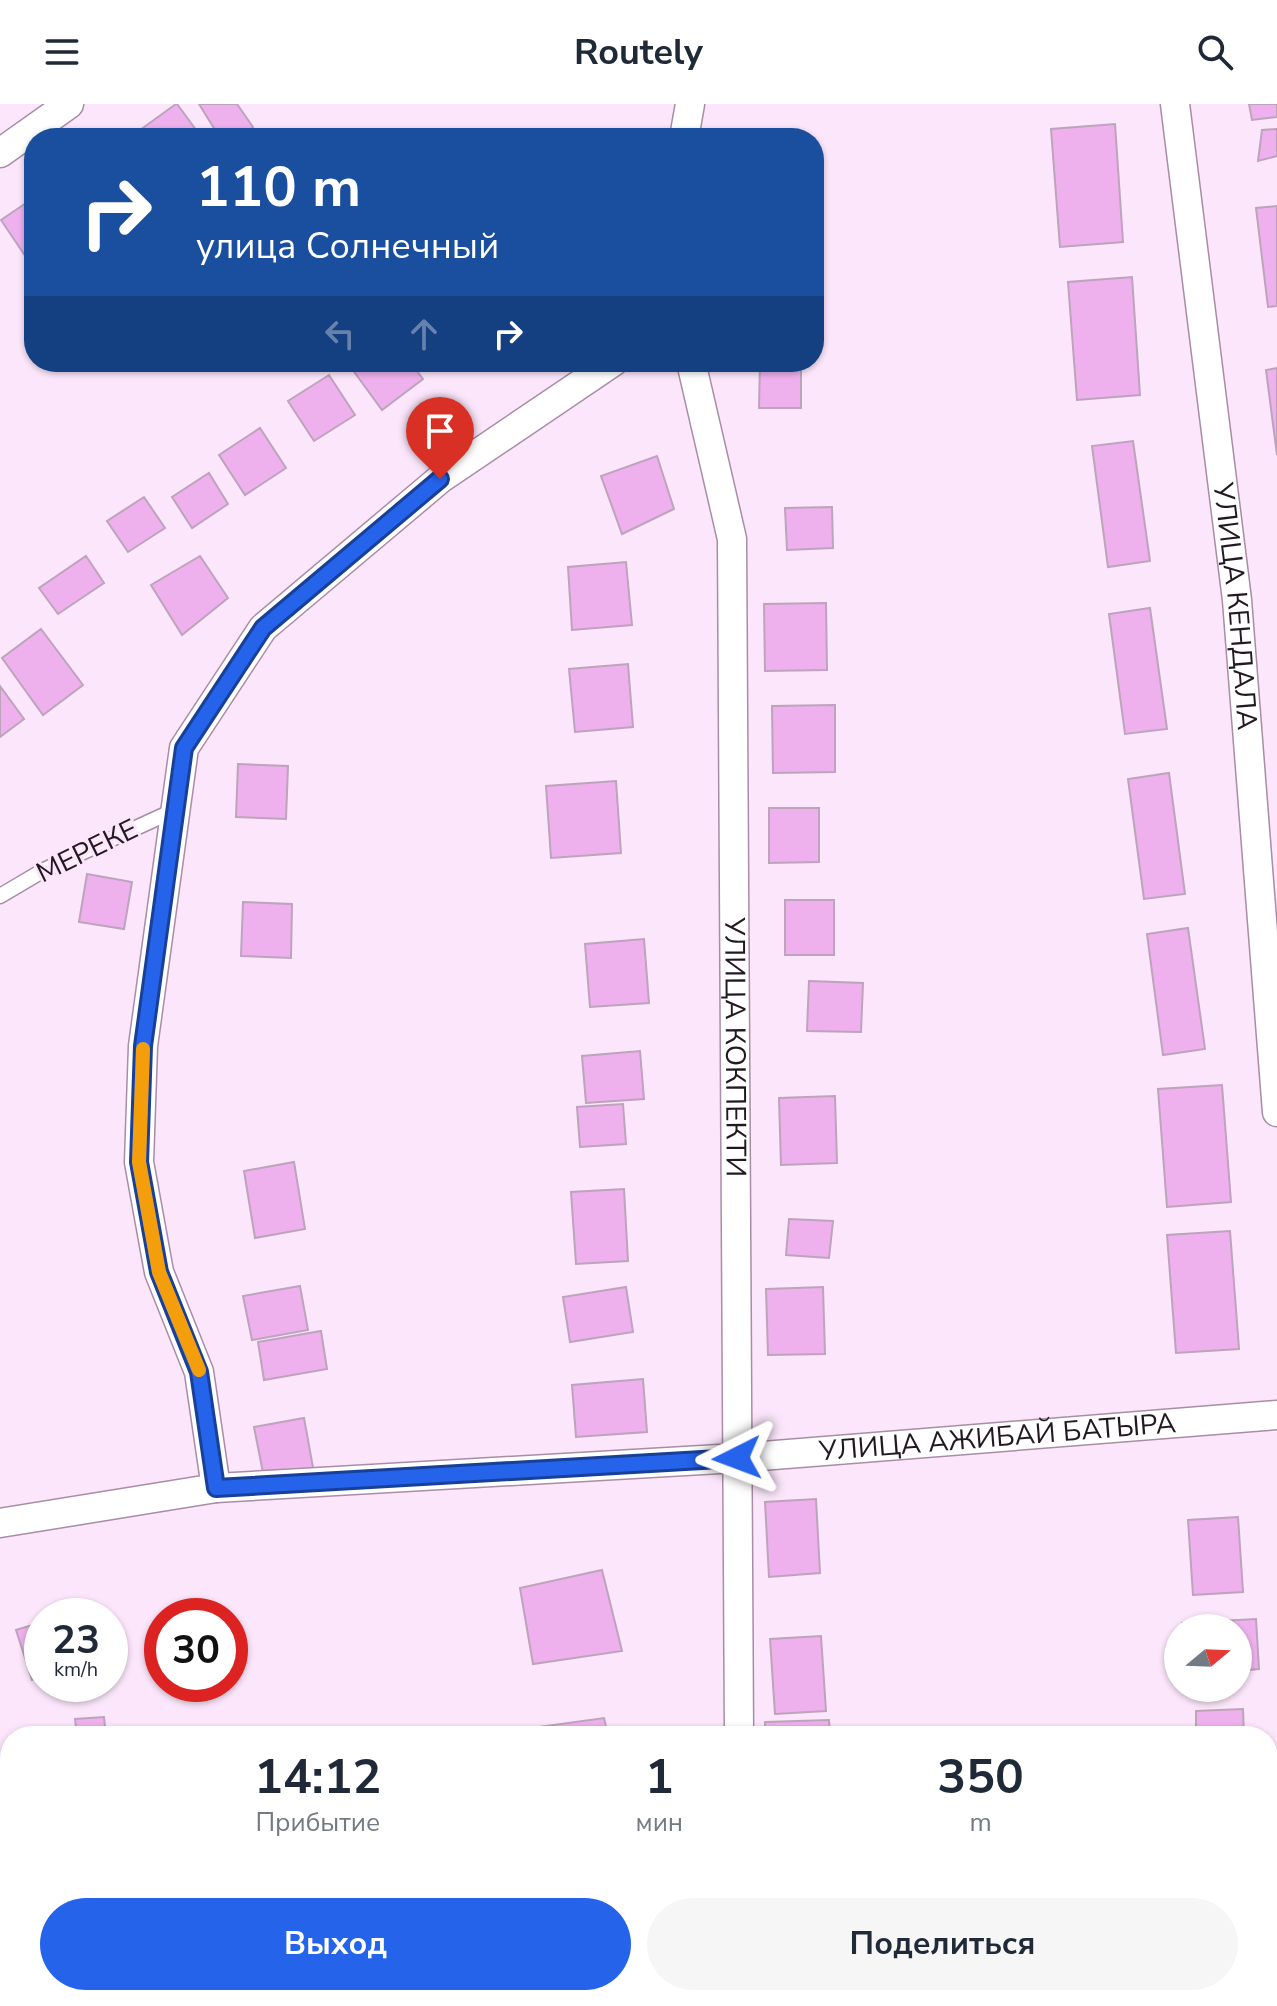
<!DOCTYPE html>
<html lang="ru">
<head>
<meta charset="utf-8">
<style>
	:root { --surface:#fff; --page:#f6f6f7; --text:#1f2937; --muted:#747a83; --accent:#2563eb }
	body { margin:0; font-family:"Nunito Sans",sans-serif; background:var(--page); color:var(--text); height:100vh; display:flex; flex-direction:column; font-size:30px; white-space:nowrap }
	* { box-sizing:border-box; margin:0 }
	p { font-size:26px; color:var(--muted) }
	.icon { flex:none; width:44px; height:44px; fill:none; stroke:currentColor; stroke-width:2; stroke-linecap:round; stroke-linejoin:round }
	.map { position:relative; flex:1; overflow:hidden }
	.panel { position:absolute; left:0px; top:1622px; width:1278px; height:280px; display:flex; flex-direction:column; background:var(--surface); border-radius:32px 32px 0 0; box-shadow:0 2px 6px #0004 }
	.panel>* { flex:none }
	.top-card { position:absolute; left:24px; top:24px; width:800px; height:244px; border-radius:32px; box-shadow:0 2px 6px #0004; background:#1a4fa0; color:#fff; overflow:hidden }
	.needle { width:52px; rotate:71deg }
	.buttons { position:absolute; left:1164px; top:1510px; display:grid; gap:16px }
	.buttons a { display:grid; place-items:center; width:88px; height:88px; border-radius:50%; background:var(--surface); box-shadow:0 2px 6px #0004; font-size:40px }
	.speed { position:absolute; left:24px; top:1494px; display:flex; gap:16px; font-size:40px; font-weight:700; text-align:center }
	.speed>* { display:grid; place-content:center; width:104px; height:104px; border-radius:50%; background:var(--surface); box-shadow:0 2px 6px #0004; line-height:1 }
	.speed small { font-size:20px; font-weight:400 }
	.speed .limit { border:12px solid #d22; background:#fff; color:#111 }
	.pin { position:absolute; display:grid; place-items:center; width:68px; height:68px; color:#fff; margin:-82px -34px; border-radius:50% 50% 50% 0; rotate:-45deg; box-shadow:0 0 8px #0007 }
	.pin .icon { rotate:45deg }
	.me { position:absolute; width:88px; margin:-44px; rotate:267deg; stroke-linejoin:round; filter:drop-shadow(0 0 6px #0008) }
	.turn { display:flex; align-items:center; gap:28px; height:168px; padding:0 40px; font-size:36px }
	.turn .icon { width:104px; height:104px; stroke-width:2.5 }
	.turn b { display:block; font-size:56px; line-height:68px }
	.lanes { display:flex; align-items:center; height:76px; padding:0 40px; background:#0003; justify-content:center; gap:40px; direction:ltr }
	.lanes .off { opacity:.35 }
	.eta { display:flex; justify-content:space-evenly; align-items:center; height:136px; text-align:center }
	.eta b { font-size:48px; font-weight:700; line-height:56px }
	.cta { display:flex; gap:16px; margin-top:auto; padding:16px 40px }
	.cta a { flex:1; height:92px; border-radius:48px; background:var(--accent); color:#fff; font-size:32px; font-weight:700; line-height:92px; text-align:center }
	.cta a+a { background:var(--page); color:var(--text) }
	header { display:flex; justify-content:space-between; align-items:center; height:104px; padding:0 40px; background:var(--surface); font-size:36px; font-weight:700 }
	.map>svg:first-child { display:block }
</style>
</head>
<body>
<header><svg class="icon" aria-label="menu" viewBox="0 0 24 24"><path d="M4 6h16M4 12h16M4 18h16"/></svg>Routely<svg class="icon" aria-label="search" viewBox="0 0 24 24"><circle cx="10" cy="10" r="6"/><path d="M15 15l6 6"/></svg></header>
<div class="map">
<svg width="1277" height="1902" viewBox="0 0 1277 1902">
	<rect width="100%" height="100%" fill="#fce6fb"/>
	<path fill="#efb1ed" stroke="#bda3bc" stroke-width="2" d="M176 0H177L202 34H129Z
		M199 0H237L253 23 241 34H220Z
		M1249 0H1277V13L1252 16Z
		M1115 20 1123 138 1060 143 1051 25Z
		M1277 25V52L1258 57 1262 26Z
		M29 97 34 103V165L1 116Z
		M1277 102V202L1268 203 1256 104Z
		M1132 173 1140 291 1077 296 1068 178Z
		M347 258H410L423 275 382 306Z
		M760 258H801V304H759Z
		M1277 264V351L1266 266Z
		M329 271 355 311 314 337 288 297Z
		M260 324 286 364 245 391 219 351Z
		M1133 337 1150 457 1108 463 1092 342Z
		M657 352 674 405 622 430 601 372Z
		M209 369 228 400 192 424 172 393Z
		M144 393 165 424 128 448 107 417Z
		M832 403 833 444 787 446 785 404Z
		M86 452 104 479 58 510 39 484Z
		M200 452 228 494 182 531 151 481Z
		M626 458 632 521 572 526 568 463Z
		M826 499 827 566 765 567 764 500Z
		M1150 504 1167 625 1125 630 1109 510Z
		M41 525 83 581 43 611 2 554Z
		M628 560 633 623 575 628 569 565Z
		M0 582 24 615 0 633Z
		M835 601V668L773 669 772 602Z
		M238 660 288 662 286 715 236 713Z
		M1169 669 1185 790 1144 795 1128 675Z
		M616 677 621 749 551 754 546 682Z
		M769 704H819V758L769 759Z
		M87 770 132 778 124 825 79 818Z
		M785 796H834V851H785Z
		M243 798 292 800 291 854 241 852Z
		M1188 824 1205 945 1163 951 1147 830Z
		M644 835 649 899 590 903 585 840Z
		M809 877 863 879 861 928 807 927Z
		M640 947 644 995 586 999 582 952Z
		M1222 981 1231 1098 1167 1103 1158 985Z
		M835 992 837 1059 781 1061 779 994Z
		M623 1000 626 1040 580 1043 577 1003Z
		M294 1058 305 1125 255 1134 244 1067Z
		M624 1085 628 1157 576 1160 571 1088Z
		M789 1115 833 1117 829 1154 786 1151Z
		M1230 1127 1239 1245 1176 1249 1167 1131Z
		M300 1182 308 1226 252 1236 243 1192Z
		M626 1183 633 1228 570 1238 563 1193Z
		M823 1183 825 1250 768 1251 766 1185Z
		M321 1227 327 1265 264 1276 258 1238Z
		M643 1275 647 1328 576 1333 572 1281Z
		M304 1314 314 1369 265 1379 254 1323Z
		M816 1395 820 1469 769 1473 765 1398Z
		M1238 1413 1243 1488 1193 1491 1188 1416Z
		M602 1466 622 1547 533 1560 520 1484Z
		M1256 1515 1259 1565 1238 1567V1524H1182V1519Z
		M42 1518V1572L32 1576 16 1526Z
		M821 1532 826 1607 775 1610 770 1535Z
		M1243 1605 1244 1632H1196V1607Z
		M104 1613 106 1632H77L75 1615Z
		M604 1614 608 1632H533L531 1624Z
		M829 1616 830 1632H765V1618Z
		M1191 1892H1267L1268 1902H1191Z"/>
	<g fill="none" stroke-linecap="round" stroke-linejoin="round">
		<defs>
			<path id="service" d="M0 792 44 766 175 706"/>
			<g id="minor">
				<path id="s1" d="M1175 0 1237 496 1277 1008"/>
				<path d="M684 34 690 0"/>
				<path d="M0 49 69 0"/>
				<path id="s2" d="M691 258 732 435 739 1632"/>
				<path d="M216 1384 199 1268 159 1168 139 1058 143 942 184 644 263 524 440 375 613 258"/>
				<path id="s3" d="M0 1419 216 1384 737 1354 1277 1311"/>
			</g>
		</defs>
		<use href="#service" stroke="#a78da6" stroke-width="17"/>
		<use href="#minor" stroke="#a78da6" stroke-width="31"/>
		<use href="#service" stroke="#fff" stroke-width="14"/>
		<use href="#minor" stroke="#fff" stroke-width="28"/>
	</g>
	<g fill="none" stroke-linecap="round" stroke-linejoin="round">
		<defs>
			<path id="route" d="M440 375 263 524 184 644 143 942 139 1058 159 1168 199 1268 216 1384 737 1354"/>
		</defs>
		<use href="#route" stroke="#184099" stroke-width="20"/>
		<use href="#route" stroke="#2563eb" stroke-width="14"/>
		<path stroke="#f59e0b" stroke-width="14" d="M143 945 139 1058 159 1168 199 1266"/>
	</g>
	<g text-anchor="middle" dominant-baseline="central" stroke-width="6" stroke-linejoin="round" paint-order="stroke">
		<g font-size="28" fill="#221821" stroke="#fce6fb">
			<text stroke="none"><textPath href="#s1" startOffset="506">УЛИЦА КЕНДАЛА</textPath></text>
			<text transform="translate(87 747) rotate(-26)">МЕРЕКЕ</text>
			<text stroke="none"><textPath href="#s2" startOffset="690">УЛИЦА КОКПЕКТИ</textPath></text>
			<text stroke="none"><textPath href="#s3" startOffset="1002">УЛИЦА АЖИБАЙ БАТЫРА</textPath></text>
		</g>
	</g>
</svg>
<div class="buttons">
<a><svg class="needle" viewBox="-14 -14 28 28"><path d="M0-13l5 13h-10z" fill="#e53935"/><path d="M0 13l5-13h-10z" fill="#747a83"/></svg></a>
</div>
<div class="speed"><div>23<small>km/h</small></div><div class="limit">30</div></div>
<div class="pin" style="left:440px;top:375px;background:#d93025"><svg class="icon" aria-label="arrive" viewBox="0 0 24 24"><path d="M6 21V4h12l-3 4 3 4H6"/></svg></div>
<svg class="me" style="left:737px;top:1354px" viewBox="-20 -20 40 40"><path d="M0-17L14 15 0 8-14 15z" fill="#2563eb" stroke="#fff" stroke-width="4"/></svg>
<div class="top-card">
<div class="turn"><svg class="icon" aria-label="right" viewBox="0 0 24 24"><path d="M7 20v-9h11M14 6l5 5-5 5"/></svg><div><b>110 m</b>улица Солнечный</div></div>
<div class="lanes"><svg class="icon off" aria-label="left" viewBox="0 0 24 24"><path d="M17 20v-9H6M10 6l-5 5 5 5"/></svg><svg class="icon off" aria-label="ahead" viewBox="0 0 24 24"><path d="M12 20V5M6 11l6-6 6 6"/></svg><svg class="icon" aria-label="right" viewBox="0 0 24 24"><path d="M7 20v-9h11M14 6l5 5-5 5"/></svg></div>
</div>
<section class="panel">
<div class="eta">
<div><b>14:12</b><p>Прибытие</p></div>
<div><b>1</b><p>мин</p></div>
<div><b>350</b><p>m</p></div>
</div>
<div class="cta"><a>Выход</a><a>Поделиться</a></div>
</section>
</div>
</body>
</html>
